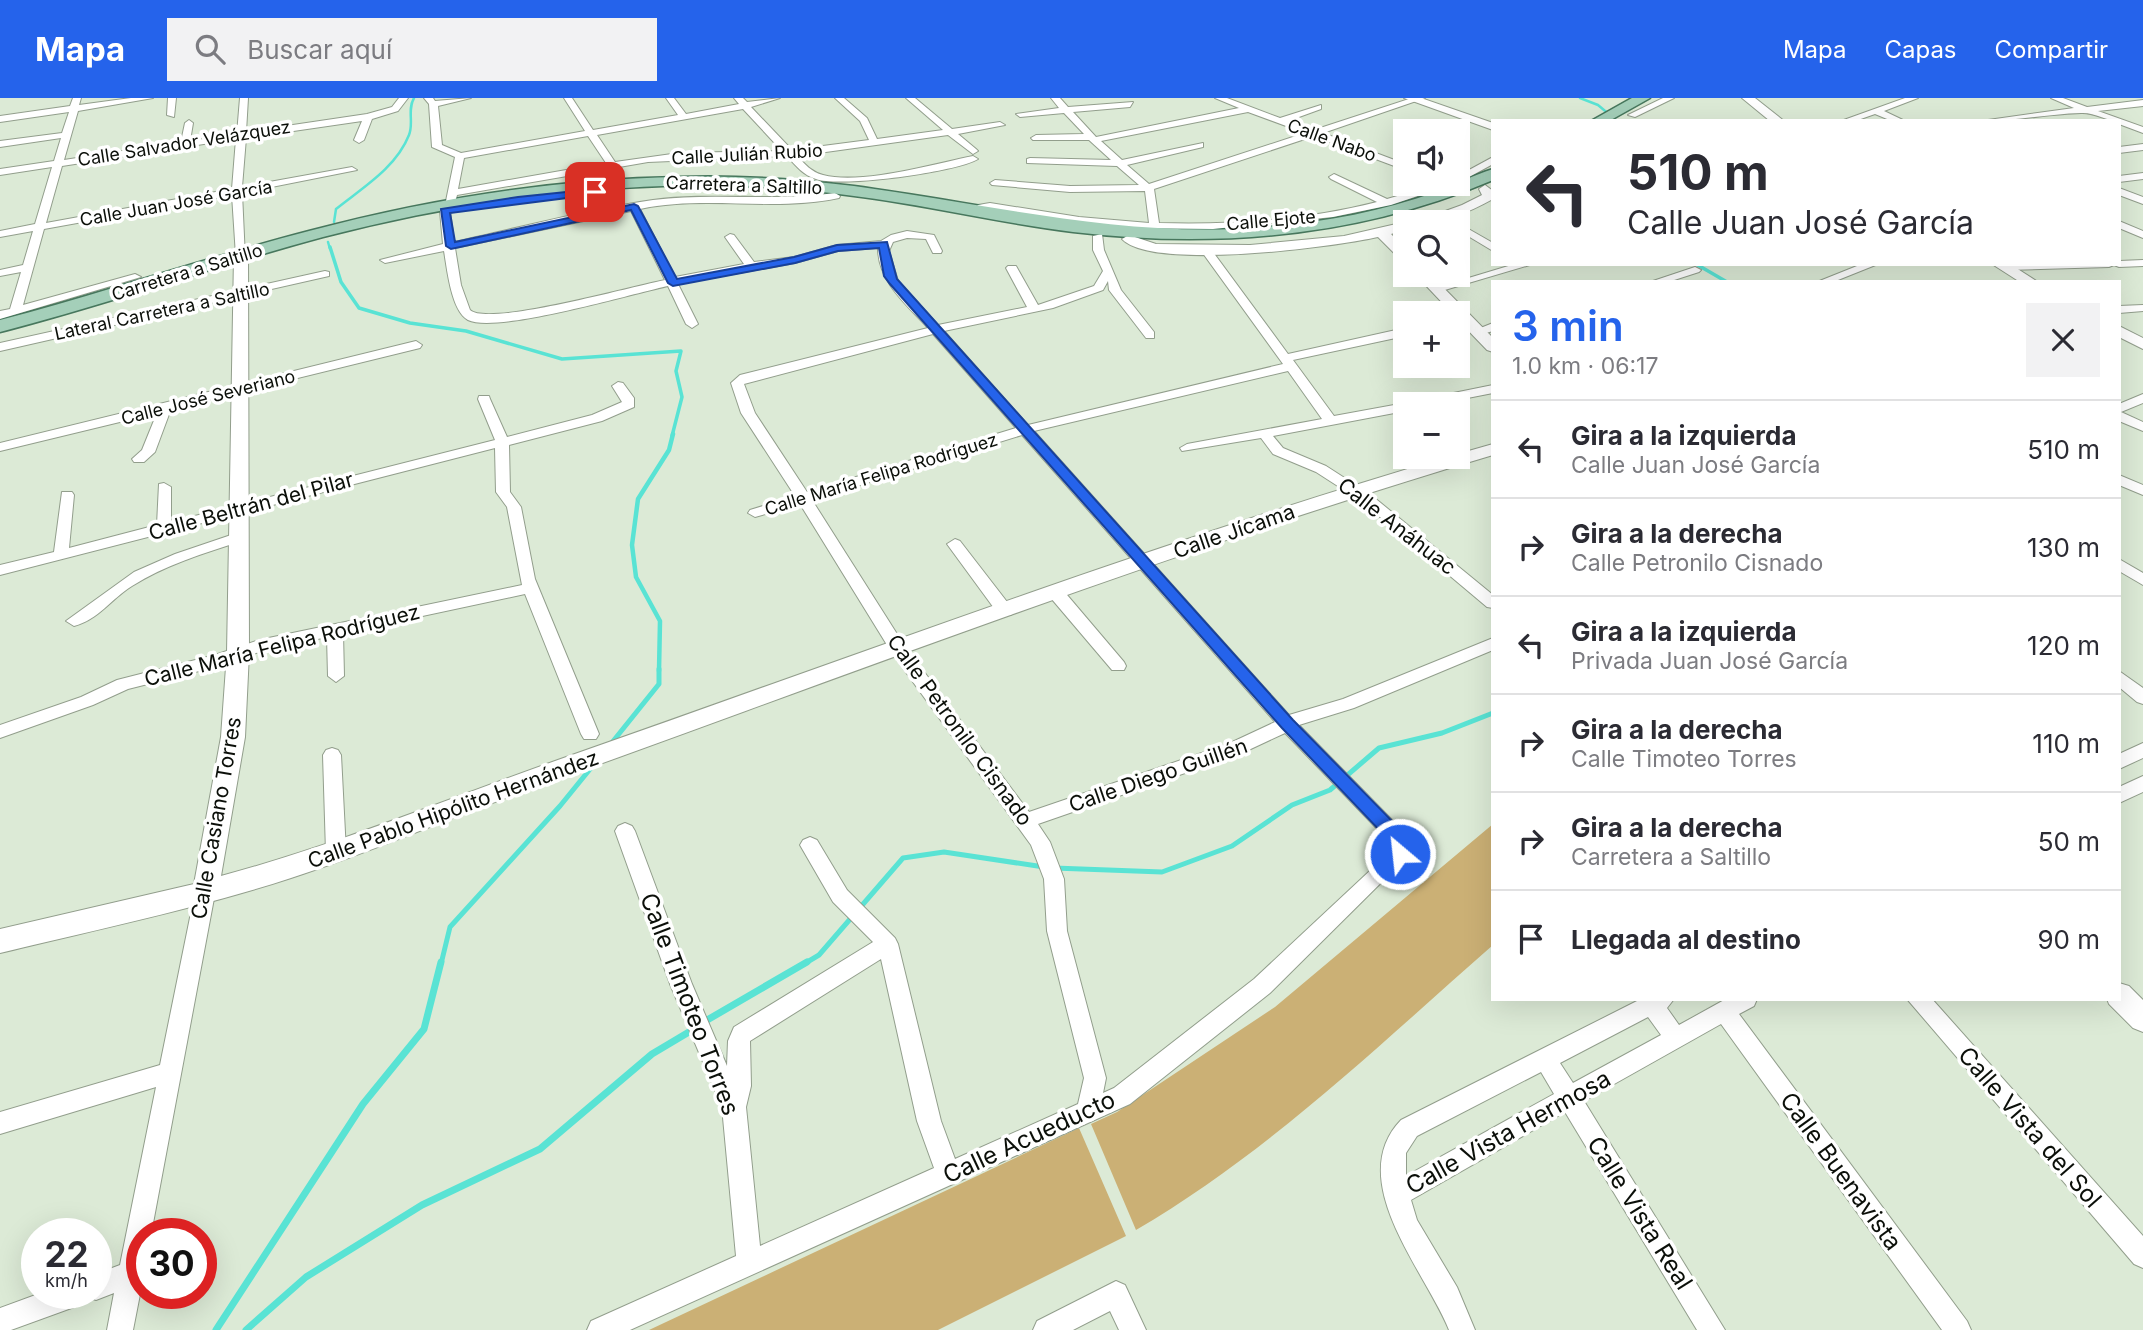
<!DOCTYPE html>
<html lang="es">
<head>
<meta charset="utf-8">
<style>
	:root { --surface:#fff; --page:#f2f2f3; --text:#2b2b33; --muted:#7c7c81; --line:#e1e1e2; --accent:#2563eb }
	body { margin:0; font-family:Inter,sans-serif; background:var(--page); color:var(--text); height:100vh; display:flex; flex-direction:column; font-size:26px; white-space:nowrap }
	* { box-sizing:border-box; margin:0 }
	p { font-size:23px; color:var(--muted) }
	.icon { flex:none; width:38px; height:38px; fill:none; stroke:currentColor; stroke-width:2; stroke-linecap:round; stroke-linejoin:round }
	.map { position:relative; flex:1; overflow:hidden }
	.panel { position:absolute; left:1491px; top:182px; width:630px; height:721px; display:flex; flex-direction:column; background:var(--surface); border-radius:0px; box-shadow:0 7px 28px #0002 }
	.panel>* { flex:none }
	.hud { position:absolute; left:1491px; top:21px; width:630px; height:147px; border-radius:0px; box-shadow:0 7px 28px #0002; background:#fff; color:var(--text); overflow:hidden }
	.tools { position:absolute; left:1393px; top:21px; display:grid; gap:14px }
	.tools a { display:grid; place-items:center; width:77px; height:77px; border-radius:0px; background:var(--surface); box-shadow:0 7px 28px #0002; font-size:35px }
	.speed { position:absolute; left:21px; top:1120px; display:flex; gap:14px; font-size:35px; font-weight:700; text-align:center }
	.speed>* { display:grid; place-content:center; width:91px; height:91px; border-radius:50%; background:var(--surface); box-shadow:0 7px 28px #0002; line-height:1 }
	.speed small { font-size:18px; font-weight:400 }
	.speed .limit { border:10px solid #d22; background:#fff; color:#111 }
	.pin { position:absolute; display:grid; place-items:center; width:60px; height:60px; color:#fff; margin:-30px; border-radius:14px; box-shadow:0 4px 10px #0006 }
	.me { position:absolute; width:77px; margin:-38px; rotate:332deg; stroke-linejoin:round; filter:drop-shadow(0 0 5px #0008) }
	.turn { display:flex; align-items:center; gap:24px; height:147px; padding:0 21px; font-size:32px }
	.turn .icon { width:91px; height:91px; stroke-width:2.5 }
	.turn b { display:block; font-size:49px; line-height:60px }
	.round { display:grid; place-items:center; flex:none; width:74px; height:74px; border-radius:0px; background:var(--page) }
	.head { display:flex; align-items:center; justify-content:space-between; height:119px; padding:0 21px }
	h1 { font-size:42px; font-weight:600; line-height:52px; color:var(--accent) }
	ul { padding:0; list-style:none }
	li { display:flex; align-items:center; gap:21px; height:98px; padding:0 21px; border-top:2px solid var(--line) }
	li div { flex:1 }
	li b { display:block; font-size:26px }
	li em { font-style:normal }
	header { display:flex; align-items:center; gap:42px; box-sizing:border-box; height:98px; padding:0 35px; background:var(--accent); color:#fff }
	header strong { font-size:33px }
	nav { display:flex; gap:38px; margin-inline-start:auto; font-size:24px }
	.search { width:490px; height:63px; background:var(--page); display:flex; align-items:center; gap:18px; box-sizing:border-box; padding:0 24px; border-radius:0px; color:var(--muted); font-size:26px }
	.map>svg:first-child { display:block }
</style>
</head>
<body>
<header>
<strong>Mapa</strong>
<div class="search"><svg class="icon" aria-label="search" viewBox="0 0 24 24"><circle cx="10" cy="10" r="6"/><path d="M15 15l6 6"/></svg>Buscar aquí</div>
<nav><a>Mapa</a><a>Capas</a><a>Compartir</a></nav>
</header>
<div class="map">
<svg width="2143" height="1232" viewBox="0 0 2143 1232">
	<rect width="100%" height="100%" fill="#dcead6"/>
	<path fill="#cbb075" d="M1493 726V847C1379 947 1268 1055 1136 1132L1091 1026 1117 1014 1275 909Z
		M1079 1030 1126 1138 938 1232H649Z"/>
	<g fill="none" stroke-linecap="round" stroke-linejoin="round">
		<path stroke="#59e3d4" stroke-width="2.5" d="M1580 0 1598 7 1617 23
			M334 124 336 111C362 90 396 70 409 37 414 25 407 12 414 0
			M328 144 330 151"/>
		<path stroke="#59e3d4" stroke-width="3.5" d="M330 149 341 184 359 210 410 225 466 233 562 261 681 253 676 273 682 299 672 338
			M1696 166 1727 184"/>
		<path stroke="#59e3d4" stroke-width="4.5" d="M659 573 660 523 636 479 632 447 638 401 669 352 673 336"/>
		<path stroke="#59e3d4" stroke-width="5" d="M610 647 659 586V571
			M1054 770 1162 774 1232 748 1292 707 1330 692 1379 650 1442 635 1493 615
			M441 866 450 829 560 708 595 665
			M804 866 819 857 903 760 944 754 1044 769"/>
		<path stroke="#59e3d4" stroke-width="7" d="M702 925 807 864
			M216 1232 363 1006 424 931 441 864
			M246 1232 306 1179 422 1107 540 1051 652 956 694 931"/>
		<defs>
			<path id="minor" d="M73 0H81L79 7 131 0H153L78 13 64 62 181 44 185 25 189 22 193 25 190 43 237 36 240 0H248L246 34 367 16 392 9 399 0H408L398 13 372 21 364 42 359 45 354 42 362 23 246 40 242 89 352 69 357 72 242 95 245 160 236 158 232 97 44 131 23 207 135 176 141 179 0 221V213L10 211 21 174 0 178V172L23 167 33 133 0 139V133L35 126 52 69 0 77V71L54 63 61 40 0 49V43L62 35 69 14 0 24V18L70 8ZM236 41 232 91 46 125 62 68Z
				M168 0H176L174 19 167 17Z
				M424 0H433L435 3 471 0 438 8 442 47 461 55 585 33 564 0H572L593 32 678 17 666 0H674L686 16 739 6 734 0H743L747 4 780 0 751 9 792 52 869 42 860 23 835 0H844L867 20 877 41 943 32 906 0H915L952 31 1000 24 1005 27 958 36 976 51 978 53 973 56 948 37 797 58C805 66 811 74 823 77 862 87 933 66 973 58L978 61C957 74 841 90 816 81 803 77 796 68 787 58L648 64 457 97 455 105 451 106 446 103 455 59 432 49 429 6ZM743 11 782 53 679 55 615 64 597 37ZM588 38 606 65 458 91 464 60Z
				M1051 0H1060L1068 9 1133 4 1130 9 1073 14 1096 39 1239 10 1215 0H1227L1280 20 1321 7V11L1288 23 1314 32 1412 0H1425L1323 35 1405 66V72L1314 38 1154 91 1159 125C1231 127 1307 122 1377 104L1331 81 1329 79 1334 76 1387 101 1439 86H1453L1391 107 1333 119 1213 131 1115 130 990 111 972 116 971 114 978 107 990 105 1079 119 1149 125 1145 93 1070 94 992 87 990 85 995 82 1070 88 1139 87 1117 68 1027 65V61L1030 60 1111 62 1089 42H1033L1031 40 1036 37 1084 36 1064 15 1020 19 1016 16 1059 10ZM1248 14 1305 35 1149 86 1127 67 1203 49V45L1122 62 1101 43Z
				M1663 0H1674L1635 19 1628 17Z
				M1905 0H1918L1884 13 1905 23H1892L1875 16 1855 23H1841Z
				M2051 0H2063L2087 9 2143 2V8L2098 13 2143 29V35L2119 26V23C2106 23 2094 14 2081 15 2048 16 2015 23 1981 23L2074 10Z
				M2143 46V52L2119 55V49Z
				M1493 59V66L1458 85V78Z
				M2143 75V81L2119 84V78Z
				M2119 90 2143 99V106L2119 97Z
				M835 95 840 98 839 100C774 114 705 97 640 111L675 179 744 166 725 139 730 136 734 137 754 164 794 159 837 147 881 143 891 137 907 133 934 137 942 153 941 155H933L926 141 907 140 893 144 889 153 898 183 938 227 1027 209 1006 170 1008 168H1016L1038 207 1094 188 1103 173 1093 152V138L1102 136 1104 152 1121 192 1154 234V240H1146L1109 192 1108 183 1103 192 1053 210 944 233 1028 327 1283 266 1202 154V150H1210L1288 256 1405 230V238L1293 262 1334 318 1405 305 1410 306H1405V313L1273 338 1283 350 1326 368 1371 397 1493 497V510L1487 509 1361 403 1316 374 1273 356 1261 340 1182 353 1180 350 1187 346 1322 321 1288 273 1034 333 1289 617 1343 601 1493 540V552L1354 610 1299 627 1398 728 1410 756 1270 895 1130 1006 630 1232H587L591 1223 736 1158 722 1009 670 886 615 733 618 728 625 725 632 728 635 733 692 886 727 968 728 943 734 929 873 844 833 804 800 747 803 742 810 739 817 742 847 792 895 840 898 846 941 1023 955 1061 1078 1006 1084 980 1047 833 1044 781 1031 747 892 555 800 406 755 419 748 415 750 412 795 398 741 315 731 285 740 277 928 230C907 207 878 184 878 150L838 153 795 165 678 186 698 226 692 230 686 226 668 188C631 196 496 236 468 222 451 213 447 170 444 153L385 165 380 162 443 146 440 113 445 110 450 113 454 144C519 130 589 111 653 102 713 94 775 104 835 95ZM631 113 665 182C634 188 488 229 470 212L461 187 455 150ZM933 236 1016 330 807 394 755 315 744 286ZM1022 337 1275 624 1228 646 1029 714 904 547 812 402ZM1285 635 1384 738 1390 754 1254 881 1114 990 1103 995 1106 980 1067 833 1064 781 1050 744 1038 726 1240 656ZM881 861 917 1023 934 1070 760 1148 746 1009 751 988 750 943Z
				M2119 123 2143 133V140L2119 130Z
				M1458 125 1493 145V153L1458 132Z
				M2143 162V168L2119 169 2114 167 2109 169 2005 172 1999 169 2003 166H2119V163Z
				M1515 166H1533L1438 194 1432 191Z
				M1862 166H1878L1833 184H1817Z
				M1695 169 1701 172 1699 174 1668 184H1650Z
				M325 173 329 174V178L0 253V245Z
				M2143 207V213L2119 215V208Z
				M1493 225V233L1479 237 1473 233Z
				M416 243 422 247 420 250 171 311 155 354 144 364H134L132 361 142 352 157 315 0 353V345Z
				M618 284 623 285 634 300V309L602 323 509 347 510 394 521 409 535 481 599 636 596 641H584L581 636 525 496 343 535 344 578 336 584 328 578 327 539 262 553 219 568 128 591 93 607 0 640V627L81 599 117 582 215 557 259 542 522 487 507 409 496 394 495 350 0 477V467L54 454 62 394H72L74 397 69 450 157 427 159 386 164 385 171 389V424L495 342 478 301 479 298H489L490 301 507 339 592 317 622 304 612 288Z
				M1493 287V295L1437 306H1412L1419 302Z
				M2143 296V305L2121 314 2143 324V333L2119 323V306Z
				M2119 377 2143 387V397L2119 387Z
				M237 435 242 437 244 440 242 443C204 455 165 467 132 488 111 501 98 522 74 528L66 523 134 474 175 456Z
				M955 441 960 443 1011 509 1013 513 1011 517H999L947 446Z
				M2119 461 2143 475V487L2119 473Z
				M1056 490 1062 491 1124 564 1126 568 1124 572H1112L1050 499 1048 495 1050 491Z
				M2119 573 2143 590V606L2137 604 2119 589Z
				M2143 645V660L2119 671V656Z
				M332 650 338 652 341 657 346 754 343 760 336 762 329 760 326 754 323 657 326 652Z
				M2143 678V694L2119 705V689Z
				M205 787 212 789 215 795 151 1136H142V1186L133 1232H107L114 1195 96 1202 88 1199 86 1204 77 1208 11 1232H0V1210L41 1195H96V1176L120 1167 156 989 0 1036V1014L160 967 195 795 198 789Z
				M1636 901H1674L1667 910 1679 927 1726 901H1757L1754 908 1739 916 1967 1223 1971 1232H1942L1721 926 1584 1003 1725 1232H1697L1565 1014 1411 1102 1417 1122 1457 1189 1475 1232H1449C1426 1174 1343 1082 1401 1022L1637 903ZM1648 919 1661 937 1573 985 1560 965ZM1541 974 1554 996 1406 1078V1055L1417 1038Z
				M1907 901H1932L2143 1138V1170L2134 1166Z
				M1116 1183 1125 1187 1146 1232H1119L1110 1213 1073 1232H1033L1037 1223Z"/>
			<path id="tertiary" d="M1404 0H1421L1493 25V32Z
				M1742 0H1755L1784 23H1770Z
				M1485 87 1493 93V101C1468 115 1443 125 1415 124L1462 107 1482 97 1479 91Z
				M1405 124V132L1391 136 1405 150V162L1400 161 1378 139C1334 149 1152 173 1122 141L1129 137 1156 146 1250 147 1344 138Z
				M241 154 248 158 249 555 245 639 221 778C340 746 455 698 572 657 863 555 1152 446 1448 359H1458V356L1493 346V357C1167 454 848 577 528 692 449 720 371 754 291 780 196 811 98 831 0 855V831L194 786 221 639 227 555 234 158Z
				M1992 166H2010L2038 184H2020Z
				M1416 177H1431L1493 240V254L1487 252 1458 222V215H1452Z
				M2119 228 2143 240V251L2119 239Z
				M2119 885 2129 888 2143 902V934L2133 930 2109 906 2107 901H2119Z"/>
			<path id="primary" d="M1632 0H1650L1609 23H1591Z
				M1493 71V82C1359 139 1217 151 1073 134 999 125 927 107 854 98 791 89 727 86 663 88 549 92 434 110 323 139 215 168 109 206 0 234V222C104 195 205 160 309 133 429 101 554 81 679 79 737 77 796 81 854 88 982 105 1105 136 1234 131 1303 128 1371 117 1436 94 1456 87 1473 77 1493 71Z"/>
		</defs>
		<use href="#minor" stroke="#929e8c" stroke-width="2"/>
		<use href="#tertiary" stroke="#929e8c" stroke-width="2"/>
		<use href="#primary" stroke="#47775d" stroke-width="3"/>
		<use href="#minor" fill="#fff" fill-rule="evenodd"/>
		<use href="#tertiary" fill="#fff" fill-rule="evenodd"/>
		<use href="#primary" fill="#a4cfb9" fill-rule="evenodd"/>
	</g>
	<path fill="#2563eb" stroke="#184099" stroke-width="2" d="M595 91 598 92V96L450 115 455 144 634 106 638 108 677 181 794 159 837 147 887 144 897 181 1293 622 1397 728 1405 741 1409 756 1406 761H1394L1385 738 1282 630 890 186 884 178 879 150 838 153 795 165 673 188 668 185 631 112 451 151 446 148 441 111 518 99Z"/>
	<g text-anchor="middle" dominant-baseline="central" stroke-width="7" stroke-linejoin="round" paint-order="stroke">
		<g font-size="18" fill="#0b0f09" stroke="#fff">
			<text transform="translate(1332 42) rotate(20)">Calle Nabo</text>
			<text transform="translate(184 45) rotate(-9)">Calle Salvador Velázquez</text>
			<text transform="translate(747 56) rotate(-3)">Calle Julián Rubio</text>
			<text transform="translate(744 87) rotate(2)">Carretera a Saltillo</text>
			<text transform="translate(176 105) rotate(-10)">Calle Juan José García</text>
			<text transform="translate(1271 122) rotate(-5)">Calle Ejote</text>
			<text transform="translate(187 174) rotate(-17)">Carretera a Saltillo</text>
			<text transform="translate(162 213) rotate(-12)">Lateral Carretera a Saltillo</text>
			<text transform="translate(208 299) rotate(-14)">Calle José Severiano</text>
			<text transform="translate(881 376) rotate(-17)">Calle María Felipa Rodríguez</text>
		</g>
		<g font-size="21" fill="#0b0f09" stroke="#fff">
			<text transform="translate(251 408) rotate(-15)">Calle Beltrán del Pilar</text>
			<text transform="translate(1397 428) rotate(38)">Calle Anáhuac</text>
			<text transform="translate(1234 433) rotate(-19)">Calle Jícama</text>
			<text transform="translate(282 547) rotate(-14)">Calle María Felipa Rodríguez</text>
			<text transform="translate(960 632) rotate(54)">Calle Petronilo Cisnado</text>
			<text transform="translate(1158 677) rotate(-19)">Calle Diego Guillén</text>
			<text transform="translate(453 711) rotate(-20)">Calle Pablo Hipólito Hernández</text>
			<text transform="translate(216 720) rotate(-80)">Calle Casiano Torres</text>
		</g>
		<g font-size="24" fill="#0b0f09" stroke="#fff">
			<text transform="translate(690 906) rotate(69)">Calle Timoteo Torres</text>
			<text transform="translate(2030 1029) rotate(49)">Calle Vista del Sol</text>
			<text transform="translate(1508 1034) rotate(-29)">Calle Vista Hermosa</text>
			<text transform="translate(1029 1039) rotate(-25)">Calle Acueducto</text>
			<text transform="translate(1841 1073) rotate(54)">Calle Buenavista</text>
			<text transform="translate(1640 1115) rotate(58)">Calle Vista Real</text>
		</g>
	</g>
</svg>
<div class="tools">
<a><svg class="icon" aria-label="sound" viewBox="0 0 24 24"><path d="M4 9h4l5-4v14l-5-4H4zM17 9q2 3 0 6"/></svg></a>
<a><svg class="icon" aria-label="search" viewBox="0 0 24 24"><circle cx="10" cy="10" r="6"/><path d="M15 15l6 6"/></svg></a>
<a>+</a>
<a>−</a>
</div>
<div class="speed"><div>22<small>km/h</small></div><div class="limit">30</div></div>
<div class="pin" style="left:595px;top:94px;background:#d93025"><svg class="icon" aria-label="arrive" viewBox="0 0 24 24"><path d="M6 21V4h12l-3 4 3 4H6"/></svg></div>
<svg class="me" style="left:1400px;top:756px" viewBox="-20 -20 40 40"><circle r="17" fill="#2563eb" stroke="#fff" stroke-width="3"/><path d="M0-11L8 9 0 5-8 9z" fill="#fff"/></svg>
<div class="hud">
<div class="turn"><svg class="icon" aria-label="left" viewBox="0 0 24 24"><path d="M17 20v-9H6M10 6l-5 5 5 5"/></svg><div><b>510 m</b>Calle Juan José García</div></div>
</div>
<section class="panel">
<div class="head"><div><h1>3 min</h1><p>1.0 km · 06:17</p></div><a class="round"><svg class="icon" aria-label="close" viewBox="0 0 24 24"><path d="M6 6l12 12M18 6L6 18"/></svg></a></div>
<ul>
<li><svg class="icon" aria-label="left" viewBox="0 0 24 24"><path d="M17 20v-9H6M10 6l-5 5 5 5"/></svg><div><b>Gira a la izquierda</b><p>Calle Juan José García</p></div><em>510 m</em></li>
<li><svg class="icon" aria-label="right" viewBox="0 0 24 24"><path d="M7 20v-9h11M14 6l5 5-5 5"/></svg><div><b>Gira a la derecha</b><p>Calle Petronilo Cisnado</p></div><em>130 m</em></li>
<li><svg class="icon" aria-label="left" viewBox="0 0 24 24"><path d="M17 20v-9H6M10 6l-5 5 5 5"/></svg><div><b>Gira a la izquierda</b><p>Privada Juan José García</p></div><em>120 m</em></li>
<li><svg class="icon" aria-label="right" viewBox="0 0 24 24"><path d="M7 20v-9h11M14 6l5 5-5 5"/></svg><div><b>Gira a la derecha</b><p>Calle Timoteo Torres</p></div><em>110 m</em></li>
<li><svg class="icon" aria-label="right" viewBox="0 0 24 24"><path d="M7 20v-9h11M14 6l5 5-5 5"/></svg><div><b>Gira a la derecha</b><p>Carretera a Saltillo</p></div><em>50 m</em></li>
<li><svg class="icon" aria-label="arrive" viewBox="0 0 24 24"><path d="M6 21V4h12l-3 4 3 4H6"/></svg><div><b>Llegada al destino</b></div><em>90 m</em></li>
</ul>
</section>
</div>
</body>
</html>
